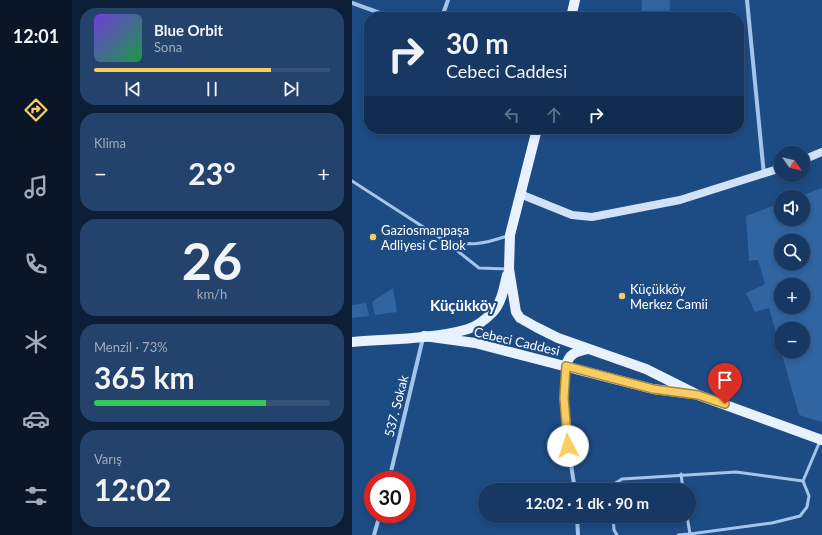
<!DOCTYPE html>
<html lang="tr">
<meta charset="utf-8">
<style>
:root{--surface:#163863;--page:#23436c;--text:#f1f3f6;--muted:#9eacbe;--line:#355278;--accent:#facd62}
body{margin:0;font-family:Lato,sans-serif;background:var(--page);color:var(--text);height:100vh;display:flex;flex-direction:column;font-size:15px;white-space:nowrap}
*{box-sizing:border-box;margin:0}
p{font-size:13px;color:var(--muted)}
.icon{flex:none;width:22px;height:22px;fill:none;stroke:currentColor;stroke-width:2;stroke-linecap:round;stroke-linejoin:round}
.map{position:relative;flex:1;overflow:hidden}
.panel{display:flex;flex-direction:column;gap:8px;padding:8px;background:#0c1f36;width:280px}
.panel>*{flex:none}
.hud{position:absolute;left:12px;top:12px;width:380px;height:122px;border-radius:16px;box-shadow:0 2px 6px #0003,0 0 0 1px var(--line);background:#163863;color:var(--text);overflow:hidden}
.needle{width:26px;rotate:124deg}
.tools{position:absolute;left:422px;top:146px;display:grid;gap:8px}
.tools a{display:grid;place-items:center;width:36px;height:36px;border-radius:50%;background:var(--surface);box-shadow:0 2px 6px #0003,0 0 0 1px var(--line);font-size:20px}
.speed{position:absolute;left:12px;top:471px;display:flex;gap:8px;font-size:20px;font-weight:700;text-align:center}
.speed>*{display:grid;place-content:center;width:52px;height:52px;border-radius:50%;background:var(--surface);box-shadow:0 2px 6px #0003,0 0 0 1px var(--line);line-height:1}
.speed .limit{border:6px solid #d22;background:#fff;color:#111}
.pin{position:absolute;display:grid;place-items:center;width:34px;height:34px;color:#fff;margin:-41px -17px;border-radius:50% 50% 50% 0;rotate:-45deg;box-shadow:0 0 4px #0007}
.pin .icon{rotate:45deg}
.me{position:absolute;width:44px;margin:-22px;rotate:355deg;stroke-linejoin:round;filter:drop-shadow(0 0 3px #0008)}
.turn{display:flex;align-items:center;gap:14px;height:84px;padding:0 16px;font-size:18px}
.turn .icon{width:52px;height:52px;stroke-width:2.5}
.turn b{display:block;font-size:28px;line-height:34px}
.lanes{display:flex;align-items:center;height:38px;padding:0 16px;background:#0003;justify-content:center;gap:20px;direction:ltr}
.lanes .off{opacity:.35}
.big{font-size:30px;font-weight:700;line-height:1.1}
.panel .tile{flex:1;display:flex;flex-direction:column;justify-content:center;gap:6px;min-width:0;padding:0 14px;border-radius:16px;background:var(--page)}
.panel .dial{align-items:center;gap:0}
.dial b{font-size:52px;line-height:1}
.song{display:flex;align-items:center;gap:12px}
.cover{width:48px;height:48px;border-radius:6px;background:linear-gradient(135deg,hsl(260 70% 55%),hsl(140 70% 35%))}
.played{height:4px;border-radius:2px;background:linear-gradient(90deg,var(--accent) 75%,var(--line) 75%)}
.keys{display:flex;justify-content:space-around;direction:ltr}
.heat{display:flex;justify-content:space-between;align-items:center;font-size:22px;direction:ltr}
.charge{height:6px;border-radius:3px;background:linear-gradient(90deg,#34c759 73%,var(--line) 0)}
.trip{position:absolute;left:126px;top:483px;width:218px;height:40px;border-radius:20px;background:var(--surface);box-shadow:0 2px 6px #0003,0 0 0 1px var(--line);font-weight:700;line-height:40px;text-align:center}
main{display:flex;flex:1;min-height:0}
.tab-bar{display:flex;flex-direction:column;width:72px;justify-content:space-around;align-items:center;background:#091628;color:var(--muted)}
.tab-bar .icon{width:28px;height:28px}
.tab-bar .active{color:var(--accent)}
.tab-bar b{font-size:18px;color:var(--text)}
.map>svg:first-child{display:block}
.green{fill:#3065a2;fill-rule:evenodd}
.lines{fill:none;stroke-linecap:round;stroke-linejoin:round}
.lane{stroke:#a4c5ea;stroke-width:3}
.street{stroke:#a4c5ea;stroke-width:4}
.secondary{stroke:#d0e1f8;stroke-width:8}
.primary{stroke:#e8f1fe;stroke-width:10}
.route-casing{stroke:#a28540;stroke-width:10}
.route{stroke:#facd62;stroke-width:7}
.poi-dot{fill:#facd62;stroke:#1d4b84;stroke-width:1.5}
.labels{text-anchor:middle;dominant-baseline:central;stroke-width:4;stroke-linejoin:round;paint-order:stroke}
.poi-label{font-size:13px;fill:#fff;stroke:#1d4b84;text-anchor:start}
.street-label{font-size:13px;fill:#fff;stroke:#1d4b84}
.quarter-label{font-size:15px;font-weight:bold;fill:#fff;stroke:#1d4b84}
</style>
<main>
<nav class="tab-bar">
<b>12:01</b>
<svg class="icon active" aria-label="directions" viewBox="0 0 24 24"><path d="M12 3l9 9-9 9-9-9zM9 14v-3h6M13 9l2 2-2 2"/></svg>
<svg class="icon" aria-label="music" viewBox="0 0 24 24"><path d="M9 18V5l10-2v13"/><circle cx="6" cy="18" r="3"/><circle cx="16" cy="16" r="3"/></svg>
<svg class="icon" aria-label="phone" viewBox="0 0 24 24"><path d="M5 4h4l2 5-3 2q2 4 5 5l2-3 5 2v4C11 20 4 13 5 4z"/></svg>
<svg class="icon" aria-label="climate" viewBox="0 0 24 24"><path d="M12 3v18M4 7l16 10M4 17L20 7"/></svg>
<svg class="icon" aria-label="car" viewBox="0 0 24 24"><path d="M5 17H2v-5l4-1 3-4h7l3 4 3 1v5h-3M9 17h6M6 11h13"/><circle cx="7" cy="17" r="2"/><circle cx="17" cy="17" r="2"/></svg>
<svg class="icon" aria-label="filters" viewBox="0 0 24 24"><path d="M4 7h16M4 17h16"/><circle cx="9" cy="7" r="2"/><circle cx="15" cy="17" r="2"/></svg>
</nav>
<section class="panel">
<div class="tile">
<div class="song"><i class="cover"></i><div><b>Blue Orbit</b><p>Sona</p></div></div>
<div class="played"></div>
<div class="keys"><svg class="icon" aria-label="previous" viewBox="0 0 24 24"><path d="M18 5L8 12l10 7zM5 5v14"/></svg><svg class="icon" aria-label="pause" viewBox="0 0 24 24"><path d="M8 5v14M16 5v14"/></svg><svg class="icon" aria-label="next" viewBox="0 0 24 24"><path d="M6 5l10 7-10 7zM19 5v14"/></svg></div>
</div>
<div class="tile"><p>Klima</p>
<div class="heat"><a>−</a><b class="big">23°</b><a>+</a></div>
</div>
<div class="tile dial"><b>26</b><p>km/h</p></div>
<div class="tile"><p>Menzil · 73%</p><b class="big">365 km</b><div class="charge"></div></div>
<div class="tile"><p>Varış</p><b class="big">12:02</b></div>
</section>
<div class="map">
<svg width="470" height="535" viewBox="0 0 470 535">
<rect width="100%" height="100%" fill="#1d4b84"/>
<!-- green -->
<g class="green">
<polygon points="290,0 318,0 317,17 289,17"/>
<path d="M470,188V422L447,415L429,351H451V329H429V350L417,308L403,312L394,293L413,284L406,260L397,261L394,216L429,203V219H451V197H446ZM429,241H451V263H429ZM429,285H451V307H429Z"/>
<polygon points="41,288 45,312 23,315 20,302"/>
<polygon points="14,303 17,316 0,318 0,305"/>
</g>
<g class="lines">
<!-- lane -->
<g class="lane">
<polyline points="0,181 93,241 127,268 155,269"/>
<path d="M94,242C121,245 129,245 155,236"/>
<polyline points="329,474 331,490"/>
<polyline points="260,490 262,484 270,479 384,472 451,481"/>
<polyline points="261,516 262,530 265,535"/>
<polyline points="335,516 338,534 420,523 448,516 455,507 457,496 451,481 468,441"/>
<polyline points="326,535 338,534"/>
</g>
<!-- street -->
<g class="street">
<polyline points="395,0 412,175"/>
<polyline points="0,3 39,17"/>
<polyline points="90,17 96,0"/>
<path d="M214,366C211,408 216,448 223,490"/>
<polyline points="37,480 71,338"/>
<polyline points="225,516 226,535"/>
<polyline points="22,535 28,514"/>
</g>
<!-- secondary -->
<g class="secondary">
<polyline points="451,160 470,152"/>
<polyline points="168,194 220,215 240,217 328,200 429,168"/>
</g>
<!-- primary -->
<g class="primary">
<polyline points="219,17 223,0"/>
<polyline points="185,129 158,235 157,269 164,312 168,318 184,327 206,338 294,369 346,395 470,440"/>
<polyline points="72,336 123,343 301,389 341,394"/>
<path d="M0,342C35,339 83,339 116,329C126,326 134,319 141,312C150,302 152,287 155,275"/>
<path d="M214,366C217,353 224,352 236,349"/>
</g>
</g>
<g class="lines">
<defs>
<polyline id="route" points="216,446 212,398 214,366 301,389 346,395 373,404"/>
</defs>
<!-- route casing -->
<use href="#route" class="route-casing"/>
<!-- route -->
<use href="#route" class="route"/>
</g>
<!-- markers -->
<g class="poi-dot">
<circle cx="21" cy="237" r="4"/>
<circle cx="270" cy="296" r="4"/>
</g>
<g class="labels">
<!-- poi labels -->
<g class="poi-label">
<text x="29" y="230">Gaziosmanpaşa<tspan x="29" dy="15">Adliyesi C Blok</tspan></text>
<text x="278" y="289">Küçükköy<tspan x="278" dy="15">Merkez Camii</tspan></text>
</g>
<!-- street labels -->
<g class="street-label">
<text transform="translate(165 341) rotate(13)">Cebeci Caddesi</text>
<text transform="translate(44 406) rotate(-76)">537. Sokak</text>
</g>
<!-- quarter labels -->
<g class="quarter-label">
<text x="111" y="305">Küçükköy</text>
</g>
</g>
</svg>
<div class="tools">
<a><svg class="needle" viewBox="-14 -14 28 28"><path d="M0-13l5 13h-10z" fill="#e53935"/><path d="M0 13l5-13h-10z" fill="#9eacbe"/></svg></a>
<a><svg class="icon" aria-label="sound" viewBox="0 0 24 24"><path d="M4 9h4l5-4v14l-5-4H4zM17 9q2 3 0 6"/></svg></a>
<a><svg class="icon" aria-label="search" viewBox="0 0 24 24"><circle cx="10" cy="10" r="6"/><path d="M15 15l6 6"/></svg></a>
<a>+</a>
<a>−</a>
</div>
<div class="speed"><div class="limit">30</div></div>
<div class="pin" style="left:373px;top:404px;background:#d93025"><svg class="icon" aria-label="arrive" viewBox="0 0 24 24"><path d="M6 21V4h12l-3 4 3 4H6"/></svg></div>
<svg class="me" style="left:216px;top:446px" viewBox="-20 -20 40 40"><circle r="19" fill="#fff"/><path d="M0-13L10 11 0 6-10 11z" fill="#facd62"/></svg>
<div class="trip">12:02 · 1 dk · 90 m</div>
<div class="hud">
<div class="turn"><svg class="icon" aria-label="right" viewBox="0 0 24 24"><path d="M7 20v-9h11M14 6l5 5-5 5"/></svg><div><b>30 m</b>Cebeci Caddesi</div></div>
<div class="lanes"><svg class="icon off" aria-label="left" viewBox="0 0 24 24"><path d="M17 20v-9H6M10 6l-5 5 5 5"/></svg><svg class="icon off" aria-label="ahead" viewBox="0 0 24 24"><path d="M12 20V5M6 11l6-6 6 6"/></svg><svg class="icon" aria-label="right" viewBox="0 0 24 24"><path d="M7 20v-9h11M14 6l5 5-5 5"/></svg></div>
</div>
</div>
</main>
